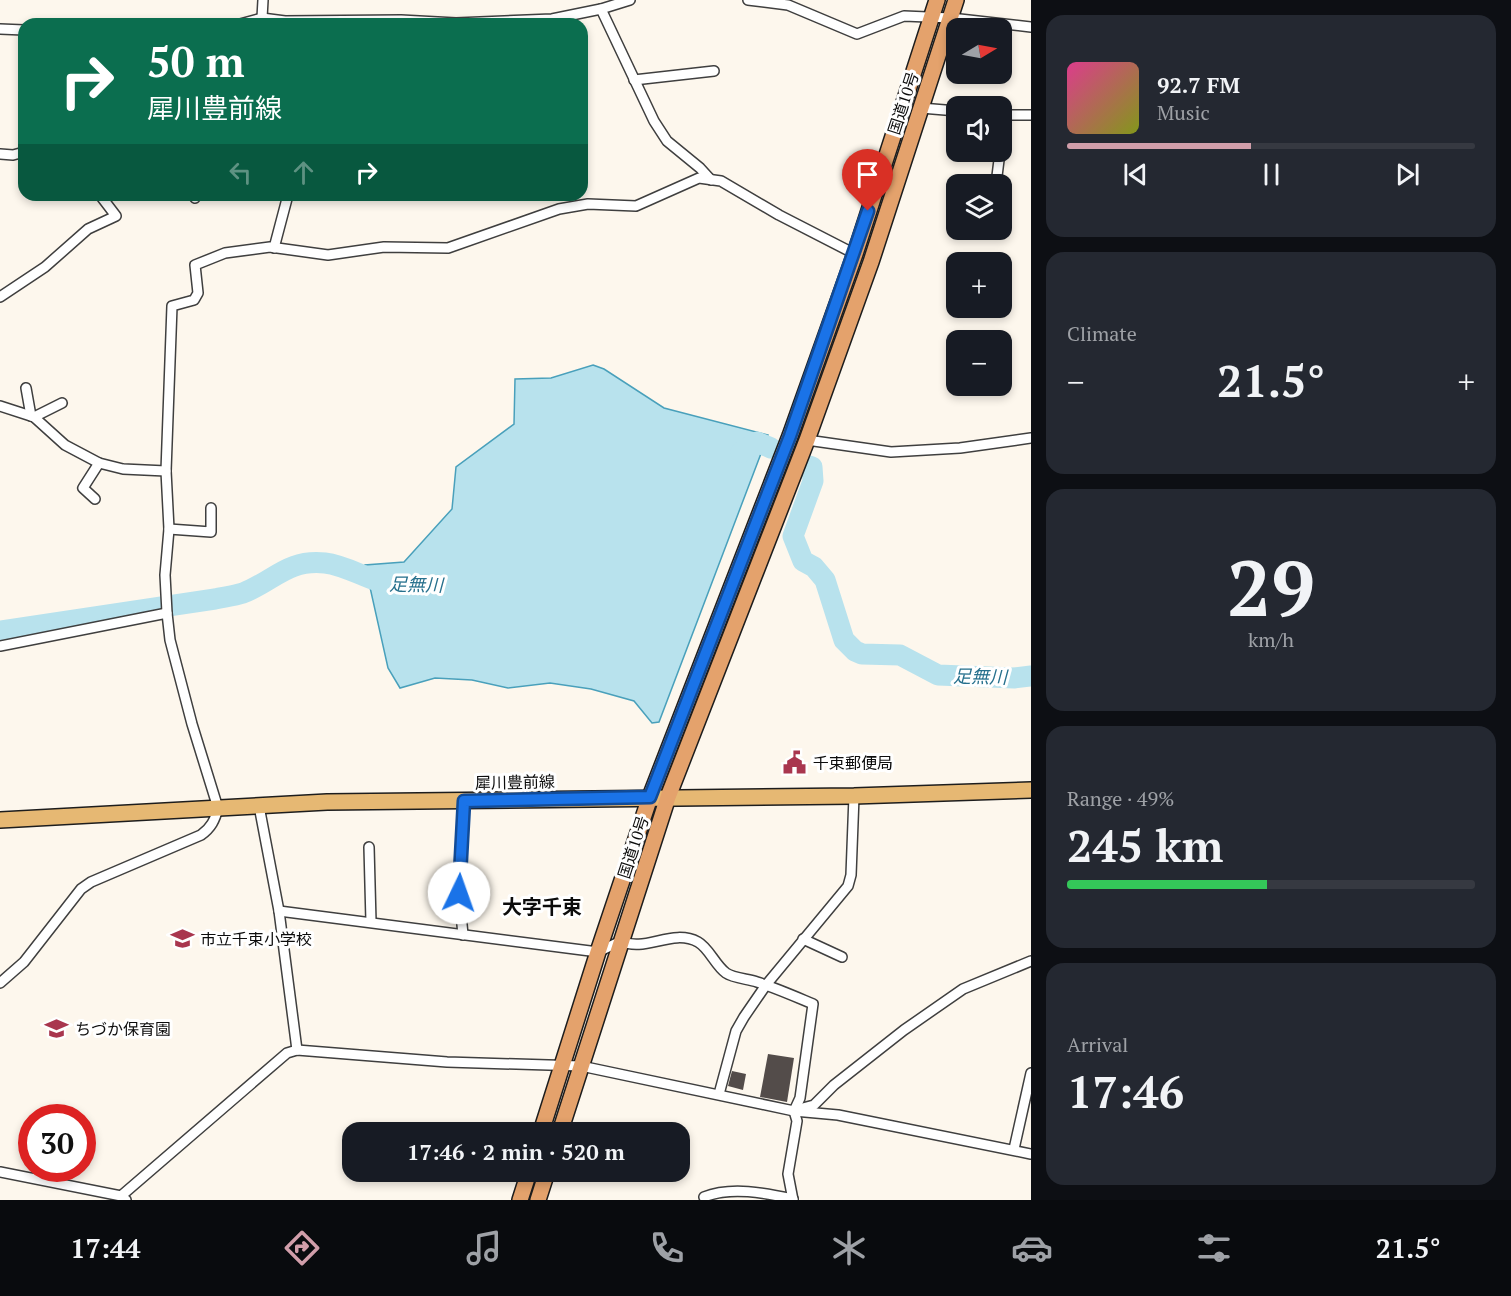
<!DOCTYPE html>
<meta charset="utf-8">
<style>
:root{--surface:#171b24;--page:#242831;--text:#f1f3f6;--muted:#9ea1a6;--line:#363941;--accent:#d19eaa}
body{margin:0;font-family:"PT Serif","Noto Sans JP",serif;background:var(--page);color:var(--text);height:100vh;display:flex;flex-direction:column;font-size:22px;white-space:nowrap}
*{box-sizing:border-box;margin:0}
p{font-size:20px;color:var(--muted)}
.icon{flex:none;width:33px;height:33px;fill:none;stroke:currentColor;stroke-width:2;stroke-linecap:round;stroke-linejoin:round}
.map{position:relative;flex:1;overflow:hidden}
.details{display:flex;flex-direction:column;gap:15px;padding:15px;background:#0d0f14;width:480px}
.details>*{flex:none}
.guide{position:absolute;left:18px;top:18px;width:570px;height:183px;border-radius:18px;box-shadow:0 3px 9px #0003;background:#0b6e4f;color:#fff;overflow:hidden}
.needle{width:39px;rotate:80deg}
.controls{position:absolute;left:946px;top:18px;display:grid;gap:12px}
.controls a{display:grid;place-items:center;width:66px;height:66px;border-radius:12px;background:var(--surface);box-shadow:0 3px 9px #0003;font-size:30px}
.speed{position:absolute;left:18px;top:1104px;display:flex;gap:12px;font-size:30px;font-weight:700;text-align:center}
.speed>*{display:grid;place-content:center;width:78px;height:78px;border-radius:50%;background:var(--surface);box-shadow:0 3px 9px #0003;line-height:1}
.speed .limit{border:9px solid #d22;background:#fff;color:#111}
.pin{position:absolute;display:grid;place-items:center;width:51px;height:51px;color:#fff;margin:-62px -26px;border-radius:50% 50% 50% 0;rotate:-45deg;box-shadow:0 0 6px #0007}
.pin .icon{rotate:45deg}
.me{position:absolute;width:66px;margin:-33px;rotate:3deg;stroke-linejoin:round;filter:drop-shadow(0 0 4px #0008)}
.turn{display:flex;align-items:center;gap:21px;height:126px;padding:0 30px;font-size:27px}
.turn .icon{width:78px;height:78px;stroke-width:2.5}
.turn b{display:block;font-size:42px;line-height:51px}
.lanes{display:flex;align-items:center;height:57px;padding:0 30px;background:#0003;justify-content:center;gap:30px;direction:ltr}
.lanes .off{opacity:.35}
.big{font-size:45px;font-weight:800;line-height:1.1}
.details .widget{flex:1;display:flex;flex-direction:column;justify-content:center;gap:9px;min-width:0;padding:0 21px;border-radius:18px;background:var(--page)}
.details .dial{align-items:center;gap:0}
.dial b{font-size:78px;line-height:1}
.song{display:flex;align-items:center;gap:18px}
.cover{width:72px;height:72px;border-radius:9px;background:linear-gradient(135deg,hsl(330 70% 55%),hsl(70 70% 35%))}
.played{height:6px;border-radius:3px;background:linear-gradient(90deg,var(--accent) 45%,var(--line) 45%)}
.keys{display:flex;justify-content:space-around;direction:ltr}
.heat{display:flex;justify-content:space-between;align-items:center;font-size:33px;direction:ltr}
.charge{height:9px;border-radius:4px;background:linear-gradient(90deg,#34c759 49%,var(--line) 0)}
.trip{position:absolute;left:342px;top:1122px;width:348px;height:60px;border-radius:18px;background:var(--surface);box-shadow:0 3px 9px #0003;font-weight:800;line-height:60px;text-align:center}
.tab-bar{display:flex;height:96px;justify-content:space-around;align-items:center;background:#090b0e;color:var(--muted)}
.tab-bar .icon{width:42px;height:42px}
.tab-bar .current{color:var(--accent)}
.tab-bar b{font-size:27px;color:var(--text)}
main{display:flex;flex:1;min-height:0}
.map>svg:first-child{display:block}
.water{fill:#b8e2ed;stroke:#49a0bb;stroke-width:1.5}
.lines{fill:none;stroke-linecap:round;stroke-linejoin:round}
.river{stroke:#b8e2ed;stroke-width:21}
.building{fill:#534c4a}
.minor-casing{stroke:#3f3f3f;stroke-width:12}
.primary-casing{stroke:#1d1d1d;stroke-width:18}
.trunk-casing{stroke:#1d1d1d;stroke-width:18}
.minor{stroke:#fff;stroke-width:9}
.primary{stroke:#e6b873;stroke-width:15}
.trunk{stroke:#e4a26c;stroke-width:15}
.route-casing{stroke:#114b97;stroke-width:15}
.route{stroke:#1a73e8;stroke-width:10}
.labels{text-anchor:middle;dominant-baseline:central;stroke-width:6;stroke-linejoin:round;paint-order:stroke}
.street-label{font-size:16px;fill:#0c0c0c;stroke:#fff}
.poi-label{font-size:16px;fill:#0c0c0c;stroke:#fff;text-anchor:start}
.water-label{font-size:18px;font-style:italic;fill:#26708d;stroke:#fff}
.quarter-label{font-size:20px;font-weight:bold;fill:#0c0c0c;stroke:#fff}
</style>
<main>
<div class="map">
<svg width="1031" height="1200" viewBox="0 0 1031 1200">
<rect width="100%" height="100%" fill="#fdf7ed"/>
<!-- water -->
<polygon class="water" points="593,365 604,369 664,408 768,435 659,722 652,723 634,701 591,689 550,683 508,688 472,680 435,678 400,688 388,668 365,565 404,562 452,509 456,467 514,424 515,379 551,378"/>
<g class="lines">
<!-- river -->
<g class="river">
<polyline points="741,452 757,442 771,448"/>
<polyline points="809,466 812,467 813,481 793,536 803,561 814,567 825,580 844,640 855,651 862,654 900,655 938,675 1014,678 1031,676"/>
<path d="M0,631L215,599C224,597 234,596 243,593C274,581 287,559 325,563C350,566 371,583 396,585"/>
</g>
</g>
<!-- building -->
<g class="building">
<polygon points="768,1054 794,1058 787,1102 760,1097"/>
<polygon points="732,1071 746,1074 743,1090 728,1086"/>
</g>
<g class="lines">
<defs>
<g id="minor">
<polyline points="748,0 788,5 857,34 904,16 951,18 1031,27"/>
<polyline points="601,9 654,121 667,141 700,168 711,180"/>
<polyline points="262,18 263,0"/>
<polyline points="240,24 262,18 285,21 401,20 456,23 552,19 601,9 630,0"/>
<polyline points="0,29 24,30"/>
<polyline points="634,80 714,71"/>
<polyline points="921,108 957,111"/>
<polyline points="1002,115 1031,115"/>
<polyline points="1002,138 1005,115"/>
<polyline points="0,154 13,155 24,152"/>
<polyline points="996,184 1000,152"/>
<polyline points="193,195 195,198"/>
<polyline points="274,248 288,195"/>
<polyline points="0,297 45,267 88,229 116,216 100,195"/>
<polyline points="26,388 31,416"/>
<polyline points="0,406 34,417 65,445 99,463 123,469 166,471"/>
<polyline points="34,417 62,403"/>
<polyline points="807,440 891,452 960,448 1031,438"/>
<polyline points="95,499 83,488 99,463"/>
<polyline points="169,529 211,532 211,508"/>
<polyline points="0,646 167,613"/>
<polyline points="259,806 279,911 297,1050"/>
<polyline points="369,847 371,922"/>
<path d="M279,911L598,952L621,941C645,953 672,928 698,942C709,948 715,965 726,973C733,978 748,979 757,982C776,988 794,996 813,1004L800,1098L794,1111L797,1121L788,1174L793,1200"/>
<polyline points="463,935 459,893 464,801"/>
<polyline points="803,939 842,957"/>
<path d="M0,983L24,962L81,889L91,882L201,835C211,828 215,820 218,808L192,724L170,640L167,613L165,575L169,529L166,471L172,306L194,300L198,293L195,265L225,253L270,247L328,255L384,247L448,248L559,209L588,204L636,206L699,178L721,181L779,215L855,254"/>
<polyline points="719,1094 736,1031 744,1017 766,985 848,886 851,875 854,796"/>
<polyline points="799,1109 814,1105 834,1085 904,1030 963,989 1031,961"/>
<polyline points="1014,1149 1031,1073"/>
<polyline points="0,1172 121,1196 126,1200"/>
<polyline points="121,1196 287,1053 297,1050 447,1062 581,1066 794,1111 838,1115 1031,1154"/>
<path d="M704,1197C731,1186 765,1193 793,1199"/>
</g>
<polyline id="primary" points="0,820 327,802 854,796 1031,790"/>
<g id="trunk">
<polyline points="541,1132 598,952 650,797 790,436 855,254 937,0"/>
<polyline points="560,1132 668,797 807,440 871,262 956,0"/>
<polyline points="520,1200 529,1172"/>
<polyline points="538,1200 547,1172"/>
</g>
</defs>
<!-- minor casing -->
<use href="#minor" class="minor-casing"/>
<!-- primary casing -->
<use href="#primary" class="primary-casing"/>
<!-- trunk casing -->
<use href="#trunk" class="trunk-casing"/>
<!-- minor -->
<use href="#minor" class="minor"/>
<!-- primary -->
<use href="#primary" class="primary"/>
<!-- trunk -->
<use href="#trunk" class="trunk"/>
</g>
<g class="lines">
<defs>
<polyline id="route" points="459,893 464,801 650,797 790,436 868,211"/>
</defs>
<!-- route casing -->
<use href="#route" class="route-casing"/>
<!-- route -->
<use href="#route" class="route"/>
</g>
<!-- icons -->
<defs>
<symbol id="civic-bare" viewBox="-9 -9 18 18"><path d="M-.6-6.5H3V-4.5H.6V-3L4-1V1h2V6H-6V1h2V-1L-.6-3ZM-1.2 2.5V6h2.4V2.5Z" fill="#a9364e" stroke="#fff" stroke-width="2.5" paint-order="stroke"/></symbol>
<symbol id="school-bare" viewBox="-9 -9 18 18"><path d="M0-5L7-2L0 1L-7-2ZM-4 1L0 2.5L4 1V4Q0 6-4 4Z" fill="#a9364e" stroke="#fff" stroke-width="2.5" paint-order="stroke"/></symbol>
</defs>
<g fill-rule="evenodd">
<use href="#civic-bare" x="778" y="746" width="33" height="33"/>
<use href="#school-bare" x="166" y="922" width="33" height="33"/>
<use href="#school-bare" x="40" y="1012" width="33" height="33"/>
</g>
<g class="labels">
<!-- street labels -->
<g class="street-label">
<text transform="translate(903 103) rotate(-72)">国道10号</text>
<text transform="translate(515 782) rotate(-1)">犀川豊前線</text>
<text transform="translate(633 847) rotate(-72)">国道10号</text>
</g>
<!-- poi labels -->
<g class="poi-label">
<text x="813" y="763">千束郵便局</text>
<text x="200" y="939">市立千束小学校</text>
<text x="75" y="1029">ちづか保育園</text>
</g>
<!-- water labels -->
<g class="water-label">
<text transform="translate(416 584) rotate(1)">足無川</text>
<text transform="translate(980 676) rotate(1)">足無川</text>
</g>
<!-- quarter labels -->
<g class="quarter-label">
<text x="542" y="906">大字千束</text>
</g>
</g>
</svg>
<div class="controls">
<a><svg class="needle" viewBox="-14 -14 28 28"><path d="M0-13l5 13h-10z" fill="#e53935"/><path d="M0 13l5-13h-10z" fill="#9ea1a6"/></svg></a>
<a><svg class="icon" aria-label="sound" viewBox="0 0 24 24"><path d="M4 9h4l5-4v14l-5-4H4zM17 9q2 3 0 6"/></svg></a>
<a><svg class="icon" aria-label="layers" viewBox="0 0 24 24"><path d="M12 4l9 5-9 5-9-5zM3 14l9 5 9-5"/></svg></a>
<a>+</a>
<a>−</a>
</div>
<div class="speed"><div class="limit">30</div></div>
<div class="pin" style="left:868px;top:211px;background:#d93025"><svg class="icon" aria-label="arrive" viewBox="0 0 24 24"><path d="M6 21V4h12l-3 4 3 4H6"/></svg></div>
<svg class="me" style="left:459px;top:893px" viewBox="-20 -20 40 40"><circle r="19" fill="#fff"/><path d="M0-13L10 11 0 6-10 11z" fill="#1a73e8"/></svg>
<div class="trip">17:46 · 2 min · 520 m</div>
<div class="guide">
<div class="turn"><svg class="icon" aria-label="right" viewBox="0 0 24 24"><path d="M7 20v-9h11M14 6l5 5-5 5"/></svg><div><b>50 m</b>犀川豊前線</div></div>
<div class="lanes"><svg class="icon off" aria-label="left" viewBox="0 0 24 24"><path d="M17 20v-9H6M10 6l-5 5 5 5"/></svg><svg class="icon off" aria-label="ahead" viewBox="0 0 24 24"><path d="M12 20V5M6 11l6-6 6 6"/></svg><svg class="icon" aria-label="right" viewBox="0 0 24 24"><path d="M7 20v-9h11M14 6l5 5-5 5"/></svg></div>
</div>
</div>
<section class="details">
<div class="widget">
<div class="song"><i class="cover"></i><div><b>92.7 FM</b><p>Music</p></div></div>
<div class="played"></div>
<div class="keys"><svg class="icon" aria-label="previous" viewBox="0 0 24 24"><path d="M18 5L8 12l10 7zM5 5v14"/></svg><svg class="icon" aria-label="pause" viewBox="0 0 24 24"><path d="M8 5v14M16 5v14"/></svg><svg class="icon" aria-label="next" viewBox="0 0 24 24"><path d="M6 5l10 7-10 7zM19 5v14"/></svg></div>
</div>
<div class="widget"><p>Climate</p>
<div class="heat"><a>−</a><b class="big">21.5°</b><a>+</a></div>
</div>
<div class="widget dial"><b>29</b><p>km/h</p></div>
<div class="widget"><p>Range · 49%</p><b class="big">245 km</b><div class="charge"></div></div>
<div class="widget"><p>Arrival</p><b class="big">17:46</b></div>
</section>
</main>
<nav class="tab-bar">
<b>17:44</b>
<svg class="icon current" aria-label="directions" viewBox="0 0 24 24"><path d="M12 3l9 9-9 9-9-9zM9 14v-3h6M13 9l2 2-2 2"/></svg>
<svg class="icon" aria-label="music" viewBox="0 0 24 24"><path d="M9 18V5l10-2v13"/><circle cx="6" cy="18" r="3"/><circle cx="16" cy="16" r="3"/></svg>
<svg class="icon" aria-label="phone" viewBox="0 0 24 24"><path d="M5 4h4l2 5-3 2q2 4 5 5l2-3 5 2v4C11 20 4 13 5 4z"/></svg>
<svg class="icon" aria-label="climate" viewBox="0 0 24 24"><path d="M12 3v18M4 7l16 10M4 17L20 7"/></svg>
<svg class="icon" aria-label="car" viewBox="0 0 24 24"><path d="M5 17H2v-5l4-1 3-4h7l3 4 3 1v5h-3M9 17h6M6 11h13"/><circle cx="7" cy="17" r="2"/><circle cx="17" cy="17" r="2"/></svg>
<svg class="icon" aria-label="filters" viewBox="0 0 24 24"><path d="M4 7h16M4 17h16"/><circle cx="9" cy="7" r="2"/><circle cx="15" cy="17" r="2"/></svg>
<b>21.5°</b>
</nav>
